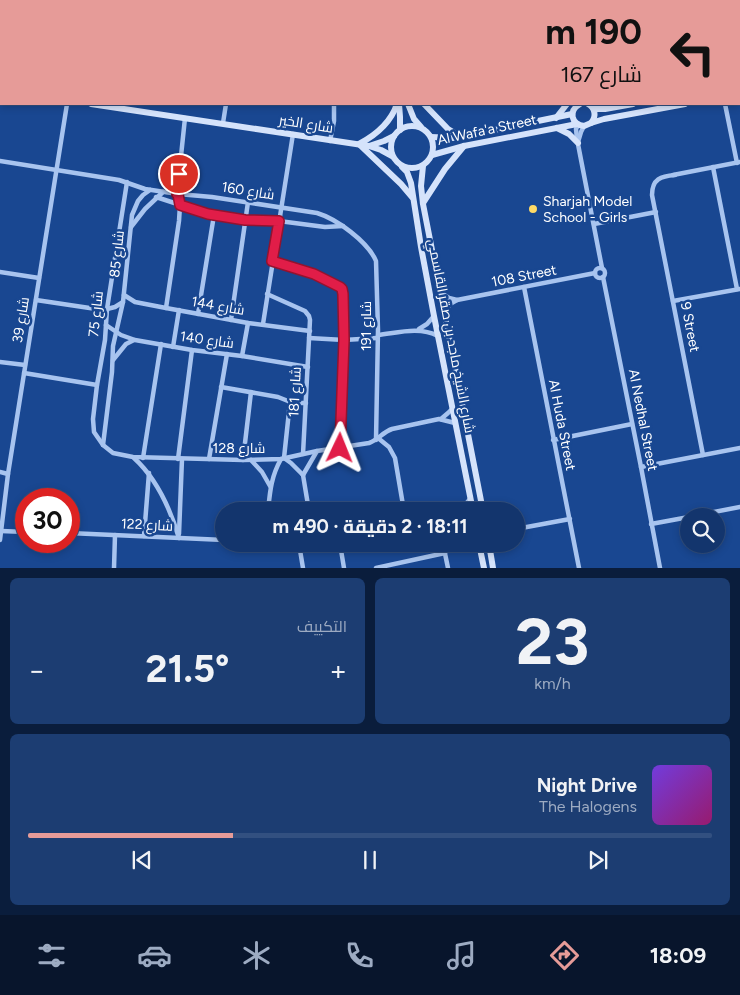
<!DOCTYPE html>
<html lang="ar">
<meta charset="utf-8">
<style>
:root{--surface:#13356d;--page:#1c3d72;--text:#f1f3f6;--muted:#9dabc2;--line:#325080;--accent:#e69b98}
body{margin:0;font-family:Figtree,Cairo,sans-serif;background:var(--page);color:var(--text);direction:rtl;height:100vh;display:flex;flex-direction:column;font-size:19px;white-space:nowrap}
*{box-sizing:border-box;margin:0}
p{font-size:16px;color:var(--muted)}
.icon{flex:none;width:28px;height:28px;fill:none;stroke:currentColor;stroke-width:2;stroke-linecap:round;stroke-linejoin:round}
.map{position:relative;height:568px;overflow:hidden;direction:ltr}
.drawer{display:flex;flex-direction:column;gap:10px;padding:10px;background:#0a1d3c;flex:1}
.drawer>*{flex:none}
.hud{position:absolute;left:0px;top:0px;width:740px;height:105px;box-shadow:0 2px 8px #0003,0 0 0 1px var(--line);direction:rtl;background:#e69b98;color:#111;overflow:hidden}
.buttons{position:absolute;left:680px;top:508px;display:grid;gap:10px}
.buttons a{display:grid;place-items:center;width:45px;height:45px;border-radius:50%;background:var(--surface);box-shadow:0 2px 8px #0003,0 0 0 1px var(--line);font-size:25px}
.speed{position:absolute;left:15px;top:488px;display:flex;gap:10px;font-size:25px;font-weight:700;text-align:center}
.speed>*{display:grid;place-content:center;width:65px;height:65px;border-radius:50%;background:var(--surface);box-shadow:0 2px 8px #0003,0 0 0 1px var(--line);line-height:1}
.speed .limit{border:8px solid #d22;background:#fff;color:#111}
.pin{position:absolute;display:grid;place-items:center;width:42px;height:42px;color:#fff;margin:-21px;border:2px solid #fff;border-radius:50%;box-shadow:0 1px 5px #0007}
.me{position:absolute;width:55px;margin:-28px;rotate:2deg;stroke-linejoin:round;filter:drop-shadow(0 0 4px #0008)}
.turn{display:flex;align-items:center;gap:18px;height:105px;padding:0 15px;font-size:22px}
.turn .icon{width:65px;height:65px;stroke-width:2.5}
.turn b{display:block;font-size:35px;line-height:42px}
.big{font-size:38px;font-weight:700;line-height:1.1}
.drawer .card{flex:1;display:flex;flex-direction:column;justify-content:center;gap:8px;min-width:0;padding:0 18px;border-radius:8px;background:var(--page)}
.drawer .dial{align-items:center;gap:0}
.dial b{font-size:65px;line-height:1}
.song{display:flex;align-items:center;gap:15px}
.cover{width:60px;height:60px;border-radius:8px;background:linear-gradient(135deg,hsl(260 70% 55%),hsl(320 70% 35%))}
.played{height:5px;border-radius:2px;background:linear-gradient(90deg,var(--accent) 30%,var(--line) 30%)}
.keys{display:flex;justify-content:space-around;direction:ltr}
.heat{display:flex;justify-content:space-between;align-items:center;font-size:28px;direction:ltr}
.drawer .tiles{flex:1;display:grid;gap:10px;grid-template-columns:1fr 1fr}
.card:last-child{grid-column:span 2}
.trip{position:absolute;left:215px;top:502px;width:310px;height:50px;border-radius:25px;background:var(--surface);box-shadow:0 2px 8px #0003,0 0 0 1px var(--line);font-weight:700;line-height:50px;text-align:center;direction:rtl}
.tab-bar{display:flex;height:80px;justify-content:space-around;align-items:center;background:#08152c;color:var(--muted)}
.tab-bar .icon{width:35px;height:35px}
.tab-bar .active{color:var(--accent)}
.tab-bar b{font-size:22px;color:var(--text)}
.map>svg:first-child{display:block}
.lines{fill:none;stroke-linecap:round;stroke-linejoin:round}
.street{stroke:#a8c4ef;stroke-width:4.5}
.secondary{stroke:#d5e3fb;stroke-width:6}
.route-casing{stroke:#92132f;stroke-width:12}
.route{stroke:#e11d48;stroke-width:9}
.poi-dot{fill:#ffda66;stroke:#194791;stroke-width:2}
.labels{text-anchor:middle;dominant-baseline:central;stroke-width:5;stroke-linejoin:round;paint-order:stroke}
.street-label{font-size:14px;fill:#fff;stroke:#194791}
.poi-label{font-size:14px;fill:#fff;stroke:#194791;text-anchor:start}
</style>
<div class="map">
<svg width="740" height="568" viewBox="0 0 740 568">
<rect width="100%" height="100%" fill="#194791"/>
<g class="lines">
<!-- street -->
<g class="street">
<polyline points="323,0 324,1"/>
<polyline points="644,0 645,1"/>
<polyline points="36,1 36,0"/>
<polyline points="112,1 112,0"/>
<polyline points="217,1 217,0"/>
<polyline points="579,1 579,0"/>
<polyline points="739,11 740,11"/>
<polyline points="0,15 1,15"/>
<polyline points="725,104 737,163"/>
<polyline points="223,123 226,104"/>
<polyline points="578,125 576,129 577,139 602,268"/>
<polyline points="330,141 334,121 334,104"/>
<polyline points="578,142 581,132 584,126"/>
<path d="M0,161L119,180L145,189L178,194L212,197L317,213C337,219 368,242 376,261L378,330L376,440"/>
<polyline points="713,167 737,289"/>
<polyline points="673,175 740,162"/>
<path d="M675,175C661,176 652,179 652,195L703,455"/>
<path d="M127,182L107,309L105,340L97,385L93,419L94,432L103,445L113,453L133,457L243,460L281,459L317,451L369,443C378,440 383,432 392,429L439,419L455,423"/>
<polyline points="177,194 185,118"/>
<polyline points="156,197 202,212 245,220 279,221 325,227 343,226"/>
<polyline points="594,224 656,212"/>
<polyline points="131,227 145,209 163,192"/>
<path d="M272,261C288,266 335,278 343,291L344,340L340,447"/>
<circle cx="600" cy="273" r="5"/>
<polyline points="0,272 39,278"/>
<polyline points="603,277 641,467 660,568"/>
<polyline points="524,287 579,568"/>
<polyline points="441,293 449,298 457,300 595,273"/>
<polyline points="267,294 305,311 309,316 310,320 303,454"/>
<polyline points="124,295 135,302 166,308 248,323 310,331"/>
<polyline points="36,300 103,310 115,307 123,302"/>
<polyline points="673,301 740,289"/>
<polyline points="166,308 179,221 180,205 178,194"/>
<polyline points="444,313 450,304 457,300"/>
<polyline points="198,314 214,215"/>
<polyline points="231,320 248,202"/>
<polyline points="263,324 293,134"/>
<polyline points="106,325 121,335 135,340 192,350 242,356 308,367"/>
<polyline points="419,329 427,324 434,316"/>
<path d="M378,335C397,333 419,326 438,336"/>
<polyline points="309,338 344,340 377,338"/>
<polyline points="173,347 179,310"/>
<polyline points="242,356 248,323"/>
<polyline points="113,360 126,344 134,340"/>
<polyline points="0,362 25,365"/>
<polyline points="24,373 97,385"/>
<polyline points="221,387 278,397 293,403 306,403"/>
<polyline points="290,402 284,458 291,463 303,475"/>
<polyline points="441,419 448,413 453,408"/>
<polyline points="378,438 389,447 395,458 404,511"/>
<polyline points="553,440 632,424"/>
<polyline points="103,445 112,372 113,346 123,302 132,215 138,201 143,195 150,190"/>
<path d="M134,458C157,479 170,508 179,538"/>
<polyline points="143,458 161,344"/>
<polyline points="178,459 192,350"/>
<polyline points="209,459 227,354"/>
<polyline points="243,460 251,392"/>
<polyline points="251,460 262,472 270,486"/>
<polyline points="641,467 740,448"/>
<polyline points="0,472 8,474"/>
<polyline points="303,475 309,511"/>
<polyline points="303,475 317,451"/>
<path d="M268,511C270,491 271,477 281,459"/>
<polyline points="456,511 465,505 470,499"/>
<polyline points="693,516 740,507"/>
<polyline points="651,524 689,517"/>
<polyline points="516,529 570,519"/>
<polyline points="1,531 26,532"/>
<polyline points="69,533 224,540"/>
<polyline points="179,534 182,459"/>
<polyline points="144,536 149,473"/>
<polyline points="0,540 8,474 67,104"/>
<polyline points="299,544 303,568"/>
<polyline points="340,544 344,568"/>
<polyline points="443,544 448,568"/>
<polyline points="114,568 115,535"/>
<polyline points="376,568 445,553"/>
</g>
<!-- secondary -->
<g class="secondary">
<polyline points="392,0 392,1"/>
<polyline points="401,0 401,1"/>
<polyline points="739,84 740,83"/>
<polyline points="0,90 1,90"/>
<polyline points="739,93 740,93"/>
<polyline points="91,104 369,146 381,150 392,156"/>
<path d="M397,104C391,122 376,135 359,144L401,184L412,197"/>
<polyline points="399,104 400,117 400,130"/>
<polyline points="408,104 414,119 421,127"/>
<polyline points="424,104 448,129 461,137"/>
<path d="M580,104C568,111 571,124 584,126L591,123C597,116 595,108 588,104"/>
<polyline points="594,109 605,109 633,104"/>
<polyline points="556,118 567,104"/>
<polyline points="591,123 604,119 685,104"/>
<circle cx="412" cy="147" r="21"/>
<polyline points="557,128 569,134 578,143"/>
<polyline points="431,137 455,138 572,114"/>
<polyline points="369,146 384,141 394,136"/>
<polyline points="432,155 464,146 577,124"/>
<polyline points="423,166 421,186 423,204 483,511"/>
<polyline points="402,167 407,172 411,183 421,247 434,316 473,511"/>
<polyline points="423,203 445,169 464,146"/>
<polyline points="479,544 484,568"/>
<polyline points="489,544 493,568"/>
</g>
</g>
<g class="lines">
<defs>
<polyline id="route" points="179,174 177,194 178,194 180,205 208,214 245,220 279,221 272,261 314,274 340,287 342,289 343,294 344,340 340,448"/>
</defs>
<!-- route casing -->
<use href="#route" class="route-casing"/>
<!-- route -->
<use href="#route" class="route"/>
</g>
<!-- markers -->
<circle class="poi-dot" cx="533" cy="209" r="5"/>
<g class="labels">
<!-- street labels -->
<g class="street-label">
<text transform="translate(306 124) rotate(9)">شارع الخير</text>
<text transform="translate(487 130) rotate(-12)">Al Wafa'a Street</text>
<text transform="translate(248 191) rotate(9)">شارع 160</text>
<text transform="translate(117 254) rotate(-84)">شارع 85</text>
<text transform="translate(524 276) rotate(-11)">108 Street</text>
<text transform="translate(218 306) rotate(10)">شارع 144</text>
<text transform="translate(96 314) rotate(-84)">شارع 75</text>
<text transform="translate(21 320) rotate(-81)">شارع 39</text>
<text transform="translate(366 326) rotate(-90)">شارع 191</text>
<text transform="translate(690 327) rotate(79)">9 Street</text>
<text transform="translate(451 336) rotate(79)">شارع الشيخ ماجد بن صقر القاسمي</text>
<text transform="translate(207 340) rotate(8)">شارع 140</text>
<text transform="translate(295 392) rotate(-87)">شارع 181</text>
<text transform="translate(643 420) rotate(79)">Al Nedhal Street</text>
<text transform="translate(562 425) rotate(79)">Al Huda Street</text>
<text x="239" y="448">شارع 128</text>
<text transform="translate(147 525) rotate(3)">شارع 122</text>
</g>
<!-- poi labels -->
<g class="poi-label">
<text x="543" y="201">Sharjah Model<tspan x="543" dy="16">School - Girls</tspan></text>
</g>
</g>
</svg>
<div class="buttons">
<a><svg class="icon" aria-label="search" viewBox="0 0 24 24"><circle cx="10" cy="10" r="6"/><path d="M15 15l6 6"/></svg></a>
</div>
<div class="speed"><div class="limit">30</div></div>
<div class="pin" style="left:179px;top:174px;background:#d93025"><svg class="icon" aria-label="arrive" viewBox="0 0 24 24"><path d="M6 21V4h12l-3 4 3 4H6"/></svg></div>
<svg class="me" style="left:340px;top:448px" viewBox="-20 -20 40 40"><path d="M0-17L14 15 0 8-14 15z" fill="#e11d48" stroke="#fff" stroke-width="4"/></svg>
<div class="trip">18:11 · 2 دقيقة · 490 m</div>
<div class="hud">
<div class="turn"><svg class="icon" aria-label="left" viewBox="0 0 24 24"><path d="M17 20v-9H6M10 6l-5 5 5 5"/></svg><div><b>190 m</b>شارع 167</div></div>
</div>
</div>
<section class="drawer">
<div class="tiles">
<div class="card dial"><b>23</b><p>km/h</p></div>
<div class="card"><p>التكييف</p>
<div class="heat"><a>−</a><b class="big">21.5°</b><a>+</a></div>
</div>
<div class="card">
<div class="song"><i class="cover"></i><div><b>Night Drive</b><p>The Halogens</p></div></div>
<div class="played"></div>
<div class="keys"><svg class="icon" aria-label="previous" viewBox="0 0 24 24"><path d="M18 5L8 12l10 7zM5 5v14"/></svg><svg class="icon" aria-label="pause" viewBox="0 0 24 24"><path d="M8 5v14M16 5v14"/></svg><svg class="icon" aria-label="next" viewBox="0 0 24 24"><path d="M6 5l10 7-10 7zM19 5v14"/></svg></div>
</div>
</div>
</section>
<nav class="tab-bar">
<b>18:09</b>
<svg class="icon active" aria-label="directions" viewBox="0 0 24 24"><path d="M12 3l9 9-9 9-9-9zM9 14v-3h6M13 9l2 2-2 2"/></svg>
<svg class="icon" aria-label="music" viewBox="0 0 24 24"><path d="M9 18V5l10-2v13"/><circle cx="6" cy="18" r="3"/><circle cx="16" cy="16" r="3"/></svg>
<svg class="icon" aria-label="phone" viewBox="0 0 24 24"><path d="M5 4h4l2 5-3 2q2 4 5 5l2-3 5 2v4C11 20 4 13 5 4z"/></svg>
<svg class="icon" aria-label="climate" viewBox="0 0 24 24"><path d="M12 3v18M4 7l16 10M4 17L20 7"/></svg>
<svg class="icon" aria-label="car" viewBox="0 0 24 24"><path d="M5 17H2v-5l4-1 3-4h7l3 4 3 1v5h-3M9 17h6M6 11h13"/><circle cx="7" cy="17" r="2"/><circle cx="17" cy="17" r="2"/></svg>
<svg class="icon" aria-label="filters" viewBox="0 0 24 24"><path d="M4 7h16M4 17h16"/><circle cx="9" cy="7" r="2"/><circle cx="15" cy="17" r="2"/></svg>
</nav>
